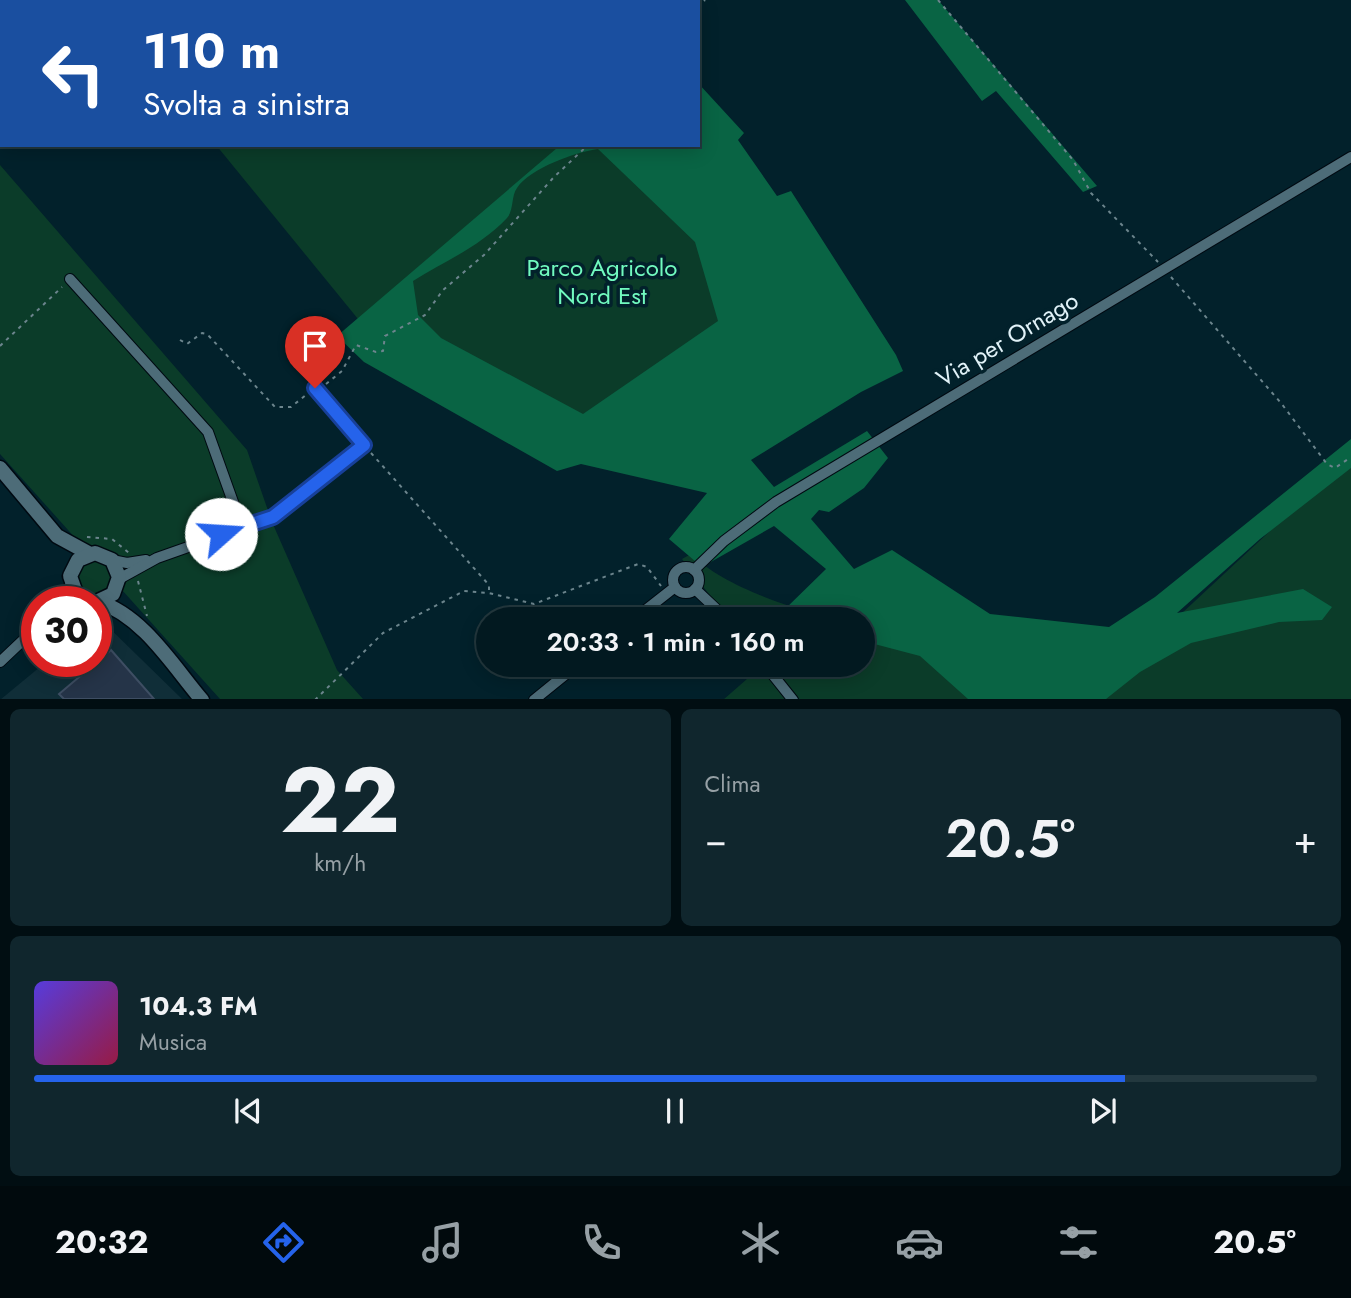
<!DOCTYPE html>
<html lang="it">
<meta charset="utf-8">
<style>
:root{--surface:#021920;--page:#10262d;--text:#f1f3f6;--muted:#96a0a5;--line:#23383e;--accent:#2563eb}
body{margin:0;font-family:Jost,sans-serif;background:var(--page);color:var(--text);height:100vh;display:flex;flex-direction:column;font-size:26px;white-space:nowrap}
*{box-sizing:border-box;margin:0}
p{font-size:23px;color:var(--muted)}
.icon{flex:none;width:38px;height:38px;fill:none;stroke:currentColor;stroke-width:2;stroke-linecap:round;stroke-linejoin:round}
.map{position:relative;height:699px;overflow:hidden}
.sheet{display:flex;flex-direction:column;gap:10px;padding:10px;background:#010e12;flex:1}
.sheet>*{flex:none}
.guide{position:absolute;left:0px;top:0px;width:700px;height:147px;box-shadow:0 4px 18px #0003,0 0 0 2px var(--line);background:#1a4fa0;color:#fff;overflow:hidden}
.speed{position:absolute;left:21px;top:586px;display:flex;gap:14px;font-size:35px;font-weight:700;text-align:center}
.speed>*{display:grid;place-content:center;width:91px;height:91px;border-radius:50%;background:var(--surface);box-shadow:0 4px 18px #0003,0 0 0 2px var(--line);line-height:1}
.speed .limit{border:10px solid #d22;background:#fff;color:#111}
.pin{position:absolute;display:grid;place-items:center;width:60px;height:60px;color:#fff;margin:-72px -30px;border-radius:50% 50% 50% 0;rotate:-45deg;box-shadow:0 0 7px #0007}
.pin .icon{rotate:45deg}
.me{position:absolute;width:77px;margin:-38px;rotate:71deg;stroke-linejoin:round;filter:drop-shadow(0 0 5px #0008)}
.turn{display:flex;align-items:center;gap:24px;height:147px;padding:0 28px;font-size:32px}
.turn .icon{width:91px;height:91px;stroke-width:2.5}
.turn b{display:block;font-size:49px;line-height:60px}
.big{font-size:52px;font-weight:600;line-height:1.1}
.sheet .tile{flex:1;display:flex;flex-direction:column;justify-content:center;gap:10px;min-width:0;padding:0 24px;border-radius:10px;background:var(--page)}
.sheet .dial{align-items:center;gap:0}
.dial b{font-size:91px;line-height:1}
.song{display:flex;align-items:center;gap:21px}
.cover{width:84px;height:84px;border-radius:10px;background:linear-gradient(135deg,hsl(250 70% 55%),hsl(340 70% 35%))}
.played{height:7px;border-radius:4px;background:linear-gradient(90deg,var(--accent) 85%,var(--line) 85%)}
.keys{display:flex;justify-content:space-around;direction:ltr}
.heat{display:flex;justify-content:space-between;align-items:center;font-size:38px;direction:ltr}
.sheet .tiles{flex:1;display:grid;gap:10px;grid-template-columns:1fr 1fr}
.tile:last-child{grid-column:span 2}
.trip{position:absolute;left:476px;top:607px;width:399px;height:70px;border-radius:35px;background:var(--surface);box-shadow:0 4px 18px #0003,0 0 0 2px var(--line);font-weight:600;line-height:70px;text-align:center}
.tab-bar{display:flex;height:112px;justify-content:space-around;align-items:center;background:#010a0d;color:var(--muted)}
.tab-bar .icon{width:49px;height:49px}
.tab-bar .on{color:var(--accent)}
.tab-bar b{font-size:32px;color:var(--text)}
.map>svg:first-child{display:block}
.built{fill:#102e38}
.green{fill:#0b3c29}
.forest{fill:#096444;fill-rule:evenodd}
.building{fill:#253448;stroke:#3e4e63;stroke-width:2}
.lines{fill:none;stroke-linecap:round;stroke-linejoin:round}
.street-casing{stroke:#000911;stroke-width:12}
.secondary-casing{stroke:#000911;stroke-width:17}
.path{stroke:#6c858d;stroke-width:2;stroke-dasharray:3.5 5;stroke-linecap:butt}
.street{stroke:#4d6c78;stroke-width:10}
.secondary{stroke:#4d6c78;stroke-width:14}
.route-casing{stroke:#184099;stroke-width:18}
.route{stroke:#2563eb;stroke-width:12}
.labels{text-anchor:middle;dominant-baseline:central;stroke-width:7;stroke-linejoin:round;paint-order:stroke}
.park-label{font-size:24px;fill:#71fabf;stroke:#02212b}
.street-label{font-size:24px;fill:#e1f2f8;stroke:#02212b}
</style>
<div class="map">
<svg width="1351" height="700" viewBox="0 0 1351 700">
<rect width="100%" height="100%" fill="#02212b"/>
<!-- built -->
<polygon class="built" points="99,618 182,699 0,700 46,662 96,662 96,621"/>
<!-- green -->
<g class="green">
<polygon points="0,0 687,0 2,2 0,146"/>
<polygon points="216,145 698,145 734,327 580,424 367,330"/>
<polygon points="0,165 247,450 272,522 337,670 363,699 220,699 113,580 104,593 93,596 83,592 76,578 80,566 94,559 0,454"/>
<polygon points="1351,461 1351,699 723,700 763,665 863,665 863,626 1151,642 1328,477"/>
<path d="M691,554C721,585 799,613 842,619H728L682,559Z"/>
</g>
<!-- forest -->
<g class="forest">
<polygon points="905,0 938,0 1097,186 1083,192 996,91 982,101"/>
<path d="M698,83L744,133L738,140L777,196L791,191L896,355L903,371L861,392L751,460L774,487L867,431L888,458L864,488L829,512L819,510L811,519L854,569L892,550L990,614L1109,627L1155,597L1351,439V468L1260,539L1177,613L1303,589L1332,607L1322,620L1279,622L1191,643L1140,672L1106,699H968L920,656L863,641V620L796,619L782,612L826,569L774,526L702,567L669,539L707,493L581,464L557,471L364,362L337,336L557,148L555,145H698ZM598,149L695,242L718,321L583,414L441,338L418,315L413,281C445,261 481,246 507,218C514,210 511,196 517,188C530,168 576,152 598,149Z"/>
</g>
<!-- building -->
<polygon class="building" points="111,650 154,699 64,699 59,694"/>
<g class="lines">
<defs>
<g id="street">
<polyline points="70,279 208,432 242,527"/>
<polyline points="112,560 127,563 146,560"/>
<circle cx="686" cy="580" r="13"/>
<polyline points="694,570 724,541 776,502 1351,157"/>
<polyline points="119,579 157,558 273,517 364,445 315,388"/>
<polyline points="695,589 728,620"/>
<polyline points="61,602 71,584"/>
<polyline points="633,620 675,587"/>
<polyline points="0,662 37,627"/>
<polyline points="765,665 793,700"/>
<polyline points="534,700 577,665"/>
</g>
<g id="secondary">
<polyline points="0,468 57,536 90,554"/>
<polyline points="91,602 76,593 70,576 78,560 95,553 112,560 119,577 113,594 96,602"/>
<path d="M99,602C143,616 173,666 202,700"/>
</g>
</defs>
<!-- street casing -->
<use href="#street" class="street-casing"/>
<!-- secondary casing -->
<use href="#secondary" class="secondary-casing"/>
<!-- path -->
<g class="path">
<polyline points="489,0 491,2"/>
<polyline points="938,0 1073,160 1091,193 1158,262"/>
<polyline points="49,2 50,0"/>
<polyline points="636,2 637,0"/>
<polyline points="698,7 705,0"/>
<polyline points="0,56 2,55"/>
<polyline points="1171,277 1281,403 1327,464 1335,468 1351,457"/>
<polyline points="180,340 187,344 202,333 207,334 275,407 291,407 306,395"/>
<polyline points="0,346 62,287"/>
<polyline points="326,384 342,371 356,345 376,352 383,351 385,336 425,315 443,290 484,255 554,177 588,145"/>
<polyline points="371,453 489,585 489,592"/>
<polyline points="87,537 112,539 129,553"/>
<polyline points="138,581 147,616"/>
<polyline points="315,700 383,633 464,591 489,593 534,604 638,564 647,567 661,586"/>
</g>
<!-- street -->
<use href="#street" class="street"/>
<!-- secondary -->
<use href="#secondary" class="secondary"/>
</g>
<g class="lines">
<defs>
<polyline id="route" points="221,534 273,517 364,445 315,388"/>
</defs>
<!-- route casing -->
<use href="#route" class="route-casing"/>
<!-- route -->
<use href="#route" class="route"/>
</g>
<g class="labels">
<!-- park labels -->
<g class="park-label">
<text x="602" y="267">Parco Agricolo<tspan x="602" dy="28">Nord Est</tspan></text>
</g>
<!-- street labels -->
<g class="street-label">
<text transform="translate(1007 339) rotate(-31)">Via per Ornago</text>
</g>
</g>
</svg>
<div class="speed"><div class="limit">30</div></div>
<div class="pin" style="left:315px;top:388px;background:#d93025"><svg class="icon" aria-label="arrive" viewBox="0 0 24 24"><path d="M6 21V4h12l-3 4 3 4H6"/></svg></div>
<svg class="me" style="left:221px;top:534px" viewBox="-20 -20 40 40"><circle r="19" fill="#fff"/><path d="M0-13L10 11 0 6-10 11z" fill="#2563eb"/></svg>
<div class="trip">20:33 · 1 min · 160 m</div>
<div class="guide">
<div class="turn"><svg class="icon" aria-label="left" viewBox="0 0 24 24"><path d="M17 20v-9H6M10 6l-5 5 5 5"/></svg><div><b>110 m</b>Svolta a sinistra</div></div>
</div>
</div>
<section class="sheet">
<div class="tiles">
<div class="tile dial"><b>22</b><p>km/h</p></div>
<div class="tile"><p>Clima</p>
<div class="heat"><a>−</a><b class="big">20.5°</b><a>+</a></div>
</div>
<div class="tile">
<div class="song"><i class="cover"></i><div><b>104.3 FM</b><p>Musica</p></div></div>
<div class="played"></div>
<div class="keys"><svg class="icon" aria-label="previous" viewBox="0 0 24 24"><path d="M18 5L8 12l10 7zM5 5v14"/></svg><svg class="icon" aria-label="pause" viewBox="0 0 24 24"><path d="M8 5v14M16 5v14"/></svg><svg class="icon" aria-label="next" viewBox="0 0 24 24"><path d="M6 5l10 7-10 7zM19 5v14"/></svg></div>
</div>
</div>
</section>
<nav class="tab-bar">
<b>20:32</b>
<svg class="icon on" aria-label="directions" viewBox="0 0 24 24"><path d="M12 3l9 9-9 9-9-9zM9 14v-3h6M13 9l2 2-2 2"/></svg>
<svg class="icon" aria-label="music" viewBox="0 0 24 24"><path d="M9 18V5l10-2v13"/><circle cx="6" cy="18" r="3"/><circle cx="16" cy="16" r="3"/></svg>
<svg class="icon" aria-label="phone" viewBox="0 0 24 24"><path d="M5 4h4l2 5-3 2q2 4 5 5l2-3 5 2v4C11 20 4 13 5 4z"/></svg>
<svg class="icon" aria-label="climate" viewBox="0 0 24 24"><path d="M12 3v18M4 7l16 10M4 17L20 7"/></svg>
<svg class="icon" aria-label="car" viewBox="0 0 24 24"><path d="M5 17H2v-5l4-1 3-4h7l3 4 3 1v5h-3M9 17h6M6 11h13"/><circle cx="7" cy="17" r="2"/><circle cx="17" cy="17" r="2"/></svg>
<svg class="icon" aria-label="filters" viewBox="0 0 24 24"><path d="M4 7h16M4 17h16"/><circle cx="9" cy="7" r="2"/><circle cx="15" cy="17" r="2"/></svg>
<b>20.5°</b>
</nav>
